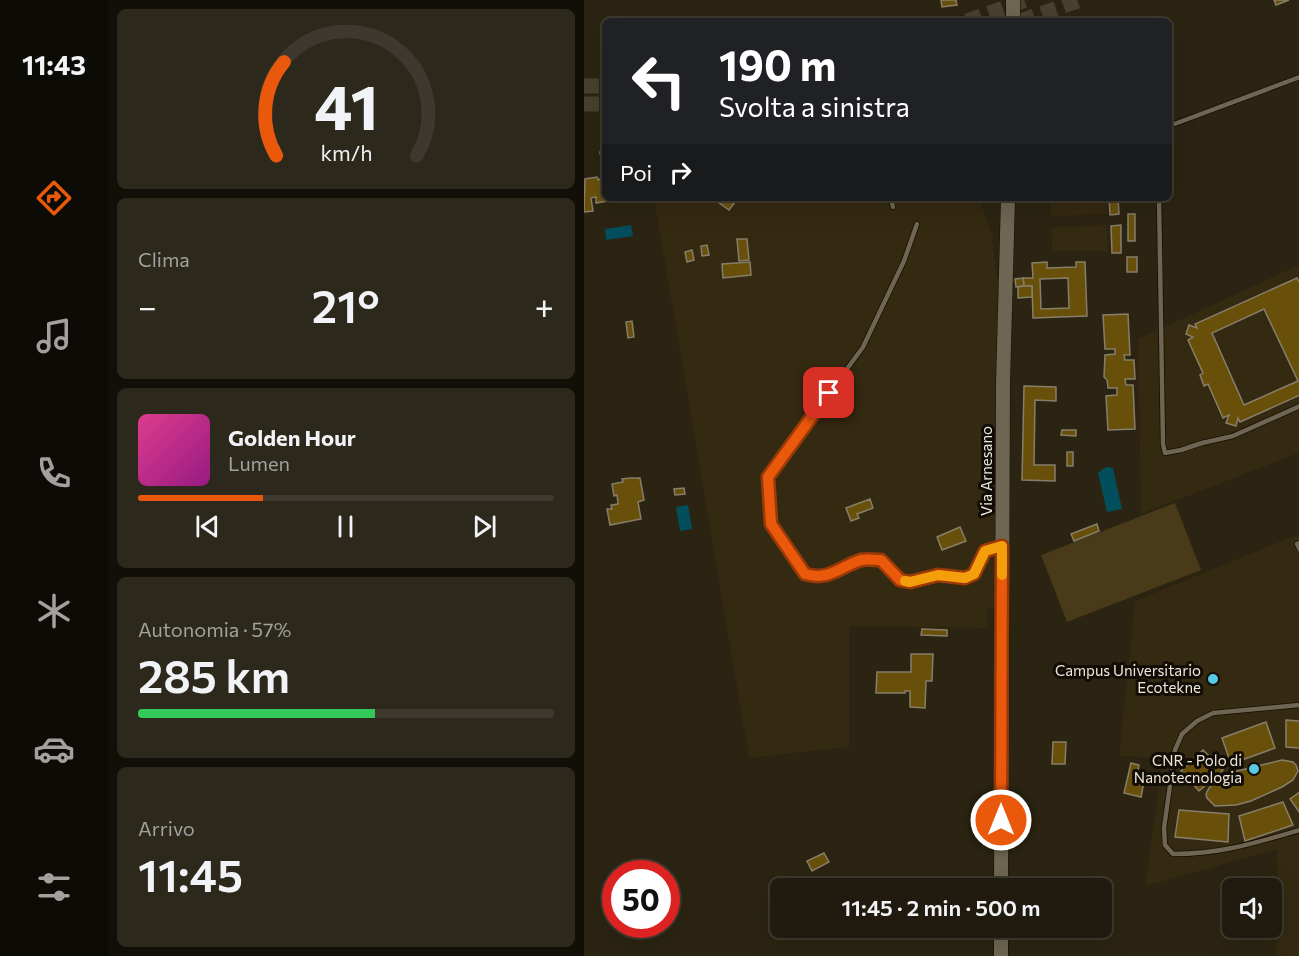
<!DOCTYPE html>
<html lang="it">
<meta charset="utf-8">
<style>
:root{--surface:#201b0e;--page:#2d281c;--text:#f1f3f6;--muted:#a2a19e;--line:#3d392e;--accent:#ea580c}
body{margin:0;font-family:Commissioner,sans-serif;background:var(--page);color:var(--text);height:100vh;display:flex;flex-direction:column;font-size:22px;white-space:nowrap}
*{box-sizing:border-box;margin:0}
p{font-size:20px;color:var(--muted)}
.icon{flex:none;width:33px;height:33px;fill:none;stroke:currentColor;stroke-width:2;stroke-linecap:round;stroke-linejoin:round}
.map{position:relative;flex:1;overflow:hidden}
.side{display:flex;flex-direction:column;gap:9px;padding:9px;background:#120f08;width:476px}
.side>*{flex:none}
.hud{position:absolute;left:18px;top:18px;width:570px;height:183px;border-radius:9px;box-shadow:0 6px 24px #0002,0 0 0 2px var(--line);background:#202124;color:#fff;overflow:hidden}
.buttons{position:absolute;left:638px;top:878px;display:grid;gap:12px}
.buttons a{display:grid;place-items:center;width:60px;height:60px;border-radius:9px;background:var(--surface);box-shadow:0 6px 24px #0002,0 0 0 2px var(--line);font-size:30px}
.speed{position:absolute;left:18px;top:860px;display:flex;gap:12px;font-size:30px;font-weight:700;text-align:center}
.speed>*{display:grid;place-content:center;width:78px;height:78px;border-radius:50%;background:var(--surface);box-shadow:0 6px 24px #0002,0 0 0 2px var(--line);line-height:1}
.speed .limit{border:9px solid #d22;background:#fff;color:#111}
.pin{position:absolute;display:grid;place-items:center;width:51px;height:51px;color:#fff;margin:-26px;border-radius:12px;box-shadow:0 3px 9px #0006}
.me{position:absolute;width:66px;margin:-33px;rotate:0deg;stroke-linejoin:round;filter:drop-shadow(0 0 4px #0008)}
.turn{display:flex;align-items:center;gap:21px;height:126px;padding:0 18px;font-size:27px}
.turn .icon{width:78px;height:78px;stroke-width:2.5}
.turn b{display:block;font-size:42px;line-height:51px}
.then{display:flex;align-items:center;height:57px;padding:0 18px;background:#0003;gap:12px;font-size:22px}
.big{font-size:45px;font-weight:600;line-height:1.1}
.side .tile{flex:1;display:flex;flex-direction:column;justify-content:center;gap:9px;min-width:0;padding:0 21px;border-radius:9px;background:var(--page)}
.side .dial{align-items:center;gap:0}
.dial svg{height:156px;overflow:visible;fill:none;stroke:var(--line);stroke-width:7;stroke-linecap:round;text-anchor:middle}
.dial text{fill:var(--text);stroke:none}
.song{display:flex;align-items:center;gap:18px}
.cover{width:72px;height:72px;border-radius:9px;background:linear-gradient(135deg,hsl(330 70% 55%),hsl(310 70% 35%))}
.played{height:6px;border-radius:3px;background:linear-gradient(90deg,var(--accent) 30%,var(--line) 30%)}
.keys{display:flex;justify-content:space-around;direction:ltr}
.heat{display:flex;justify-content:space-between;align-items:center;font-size:33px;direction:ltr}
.charge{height:9px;border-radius:4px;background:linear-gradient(90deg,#34c759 57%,var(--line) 0)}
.trip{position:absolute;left:186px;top:878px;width:342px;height:60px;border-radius:9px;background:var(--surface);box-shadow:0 6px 24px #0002,0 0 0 2px var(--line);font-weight:600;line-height:60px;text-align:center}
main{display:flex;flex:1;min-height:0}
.menu{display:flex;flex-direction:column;width:108px;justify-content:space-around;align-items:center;background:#0d0b06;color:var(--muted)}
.menu .icon{width:42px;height:42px}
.menu .on{color:var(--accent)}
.menu b{font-size:27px;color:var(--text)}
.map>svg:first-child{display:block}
.built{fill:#342911}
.green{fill:#493b19}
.water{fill:#034e5d}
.building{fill:#68500b;stroke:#877e6a;stroke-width:1.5;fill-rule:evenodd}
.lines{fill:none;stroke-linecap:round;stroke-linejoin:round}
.trunk-tunnel{stroke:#484130;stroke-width:15;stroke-dasharray:15 8;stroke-linecap:butt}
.service-casing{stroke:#140d01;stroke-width:6}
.secondary-casing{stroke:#140d01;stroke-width:15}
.service{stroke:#6e6552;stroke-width:4.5}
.secondary{stroke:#6e6552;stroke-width:14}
.route-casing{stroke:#983908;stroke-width:15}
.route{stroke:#ea580c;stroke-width:10}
.slow{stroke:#f59e0b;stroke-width:10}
.poi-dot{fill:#58c8e4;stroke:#110d06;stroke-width:2}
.labels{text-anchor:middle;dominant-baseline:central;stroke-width:6;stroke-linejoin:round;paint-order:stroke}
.street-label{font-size:15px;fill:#ebe7dc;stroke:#110d06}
.poi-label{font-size:15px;fill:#ebe7dc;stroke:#110d06;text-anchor:end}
</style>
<main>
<nav class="menu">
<b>11:43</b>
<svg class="icon on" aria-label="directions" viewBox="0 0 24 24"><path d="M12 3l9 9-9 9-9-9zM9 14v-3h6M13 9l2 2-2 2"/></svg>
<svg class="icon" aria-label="music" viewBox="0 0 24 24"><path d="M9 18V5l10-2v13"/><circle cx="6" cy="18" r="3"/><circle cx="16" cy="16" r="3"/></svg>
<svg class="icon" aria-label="phone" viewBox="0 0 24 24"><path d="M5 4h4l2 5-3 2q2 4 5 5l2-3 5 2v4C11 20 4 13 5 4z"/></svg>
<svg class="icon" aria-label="climate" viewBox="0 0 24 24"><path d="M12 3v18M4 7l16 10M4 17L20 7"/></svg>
<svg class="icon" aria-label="car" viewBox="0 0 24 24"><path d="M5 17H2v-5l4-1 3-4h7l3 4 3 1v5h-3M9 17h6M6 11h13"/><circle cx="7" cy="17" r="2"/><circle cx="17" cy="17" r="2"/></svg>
<svg class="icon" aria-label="filters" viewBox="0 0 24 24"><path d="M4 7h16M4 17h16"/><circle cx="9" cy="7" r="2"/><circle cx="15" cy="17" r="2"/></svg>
</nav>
<section class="side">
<div class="tile dial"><svg viewBox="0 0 100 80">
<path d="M14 69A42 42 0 1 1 86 69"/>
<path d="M14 69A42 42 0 0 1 18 21" stroke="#ea580c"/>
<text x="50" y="56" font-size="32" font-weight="700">41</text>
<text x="50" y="72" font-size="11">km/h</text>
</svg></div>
<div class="tile"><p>Clima</p>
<div class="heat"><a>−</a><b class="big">21°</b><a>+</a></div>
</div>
<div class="tile">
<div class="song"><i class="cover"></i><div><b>Golden Hour</b><p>Lumen</p></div></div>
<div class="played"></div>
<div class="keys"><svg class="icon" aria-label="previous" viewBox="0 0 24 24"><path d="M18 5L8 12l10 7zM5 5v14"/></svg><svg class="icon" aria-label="pause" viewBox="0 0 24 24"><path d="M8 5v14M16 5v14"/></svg><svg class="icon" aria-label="next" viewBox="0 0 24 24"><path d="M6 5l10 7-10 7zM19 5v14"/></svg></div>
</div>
<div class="tile"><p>Autonomia · 57%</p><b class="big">285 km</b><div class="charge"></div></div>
<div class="tile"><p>Arrivo</p><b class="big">11:45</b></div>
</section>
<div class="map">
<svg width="716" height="956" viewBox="0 0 716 956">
<rect width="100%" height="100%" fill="#2b2412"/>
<!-- built -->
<g class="built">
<polygon points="70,198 395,198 408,236 413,279 418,282 413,543 410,544 411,551 415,552 414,608 403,608 403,628 265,626 265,747 165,758"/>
<polygon points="466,198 523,198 523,214 467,216"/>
<polygon points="523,225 524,251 468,251 467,227"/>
<polygon points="715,265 715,453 557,514 554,339"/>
<polygon points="715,534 715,956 692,956 693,849 561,886 579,758 535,756 551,601"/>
</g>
<!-- green -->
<polygon class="green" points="591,503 617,570 483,622 457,555"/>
<!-- water -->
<g class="water">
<polygon points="47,225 49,236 22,240 21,229"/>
<polygon points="522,467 529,468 538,509 523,512 514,473"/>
<polygon points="104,505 108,529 96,531 92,507"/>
</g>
<!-- building -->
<g class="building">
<polygon points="357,0 372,0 373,5 358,7"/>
<polygon points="690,0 705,0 692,5"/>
<polygon points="21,151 21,167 19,168 16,152"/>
<polygon points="13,177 14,180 21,177 21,198 35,199 12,203 12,197 7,198 9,211 0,212 1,179"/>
<polygon points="137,198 154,198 145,210 134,202"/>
<polygon points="525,198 534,198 535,214 526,215"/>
<rect x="544" y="214" width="7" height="27"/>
<polygon points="537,225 537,253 528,253 527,226"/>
<polygon points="153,239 163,239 165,260 155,261"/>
<polygon points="123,245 125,255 118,256 117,246"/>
<polygon points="108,250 110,260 103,262 101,252"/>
<rect x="543" y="257" width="10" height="15"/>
<polygon points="166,262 167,275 139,278 138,264"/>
<path d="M463,262V268L492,267V262H501L503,316L449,318L448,286H440L439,278H449L448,263ZM484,278L485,308L457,309L456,279Z"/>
<polygon points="439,278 440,286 432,287 431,279"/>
<path d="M713,278L716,283V395L656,422L654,418L652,426L642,423L645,415L639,418L624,384L620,386L616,375L619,373L604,340L609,337L602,334L605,325L613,328L611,324ZM680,309L714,381L660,405L628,333Z"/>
<polygon points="440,286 448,286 448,297 434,298 434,287"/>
<polygon points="544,314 546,355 540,355 541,360 550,360 551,379 541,379 542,385 549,385 551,429 524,430 522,396 533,395 533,388 524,388 523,380 520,377 521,355 531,354 531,349 521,349 519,315"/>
<polygon points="48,321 50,337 44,338 42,322"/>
<polygon points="440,386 472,387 472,401 451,400 450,465 471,465 471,481 438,480"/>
<polygon points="478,430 492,430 492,436 477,435"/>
<rect x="483" y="452" width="6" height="14"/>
<polygon points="46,478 56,478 60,500 54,502 57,519 26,525 23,509 28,509 27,505 34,504 33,495 30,496 28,484 39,482 38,479"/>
<polygon points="100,488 101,494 91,495 90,489"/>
<polygon points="286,499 289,508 273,514 275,518 267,521 262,508"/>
<polygon points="513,524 515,531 490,541 487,534"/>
<polygon points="376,527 382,541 358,550 353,537"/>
<polygon points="338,629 363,630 363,636 337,635"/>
<polygon points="327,654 349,654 348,681 342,681 341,708 326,707 326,691 321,691 321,693 292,693 293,672 327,672"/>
<polygon points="702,720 716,721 716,748 702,747"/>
<polygon points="682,722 691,748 647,764 638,738"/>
<polygon points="469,742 482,742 481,764 468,764"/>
<polygon points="619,750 639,770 615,791 597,771"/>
<polygon points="698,760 709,762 712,765 714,771 709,780 698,787 667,801 652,805 631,806 623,798 622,794 625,788 631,783 653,771"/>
<polygon points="547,763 555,765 552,780 560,782 557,797 540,793"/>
<polygon points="716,792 716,813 706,799"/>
<polygon points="699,802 709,825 661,841 655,816"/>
<polygon points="595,810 645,814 644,842 591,837"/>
<polygon points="240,853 245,862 228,871 223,861"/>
<polygon points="254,882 257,888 242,888"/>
</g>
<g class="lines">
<!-- trunk-tunnel -->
<g class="trunk-tunnel">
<polyline points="383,21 442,0"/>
<polyline points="436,21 497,0"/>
<polyline points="0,86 21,86"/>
<polyline points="0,104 21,104"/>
</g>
<defs>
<g id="service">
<polyline points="585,126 716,77"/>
<polyline points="307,198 309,207"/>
<polyline points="575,198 579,444 581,453 597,450 618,443 649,436 716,406"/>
<path d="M333,224L320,261L279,347L184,477L187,524L221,574C246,581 255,567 277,560C284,559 291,560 297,560L316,580L326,582L354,575L381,578L390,574L401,551L415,547"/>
<polyline points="716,543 713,544 716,550"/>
<path d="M716,705L629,713L613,721L598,734L591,750L580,828L581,845L589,854C638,854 670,843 716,830"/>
</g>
<g id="secondary">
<polyline points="429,21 429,0"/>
<polyline points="417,888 419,384 424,198"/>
<polyline points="417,956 417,927"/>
</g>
</defs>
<!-- service casing -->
<use href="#service" class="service-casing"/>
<!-- secondary casing -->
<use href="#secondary" class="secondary-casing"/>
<!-- service -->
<use href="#service" class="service"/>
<!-- secondary -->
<use href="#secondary" class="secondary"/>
</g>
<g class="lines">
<defs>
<path id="route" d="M245,393L184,477L187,524L221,574C246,581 255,567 277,560C284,559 291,560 297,560L316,580L326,582L354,575L381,578L390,574L401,551L418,546L417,820"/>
</defs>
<!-- route casing -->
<use href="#route" class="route-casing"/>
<!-- route -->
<use href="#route" class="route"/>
<!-- slow -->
<polyline class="slow" points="321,581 326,582 354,575 381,578 390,574 401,551 418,546 418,575"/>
</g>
<!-- markers -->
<g class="poi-dot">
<circle cx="629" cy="679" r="6"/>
<circle cx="670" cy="769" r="6"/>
</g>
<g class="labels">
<!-- street labels -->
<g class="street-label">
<text transform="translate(402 471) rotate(-90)">Via Arnesano</text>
</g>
<!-- poi labels -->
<g class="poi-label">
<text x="617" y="670">Campus Universitario<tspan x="617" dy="17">Ecotekne</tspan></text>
<text x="658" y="760">CNR - Polo di<tspan x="658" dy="17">Nanotecnologia</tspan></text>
</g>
</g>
</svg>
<div class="buttons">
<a><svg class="icon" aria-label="sound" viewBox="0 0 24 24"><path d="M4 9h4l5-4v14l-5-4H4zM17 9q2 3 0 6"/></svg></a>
</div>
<div class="speed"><div class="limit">50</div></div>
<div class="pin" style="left:245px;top:393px;background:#d93025"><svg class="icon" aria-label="arrive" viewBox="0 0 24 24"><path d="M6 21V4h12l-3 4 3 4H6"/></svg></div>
<svg class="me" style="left:417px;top:820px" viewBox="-20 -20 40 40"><circle r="17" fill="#ea580c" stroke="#fff" stroke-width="3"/><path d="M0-11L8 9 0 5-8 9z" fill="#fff"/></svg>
<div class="trip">11:45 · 2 min · 500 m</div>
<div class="hud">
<div class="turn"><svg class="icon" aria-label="left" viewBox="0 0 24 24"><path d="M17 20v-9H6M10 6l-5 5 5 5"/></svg><div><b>190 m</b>Svolta a sinistra</div></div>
<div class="then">Poi<svg class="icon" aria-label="right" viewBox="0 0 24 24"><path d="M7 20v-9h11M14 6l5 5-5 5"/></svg></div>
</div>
</div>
</main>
